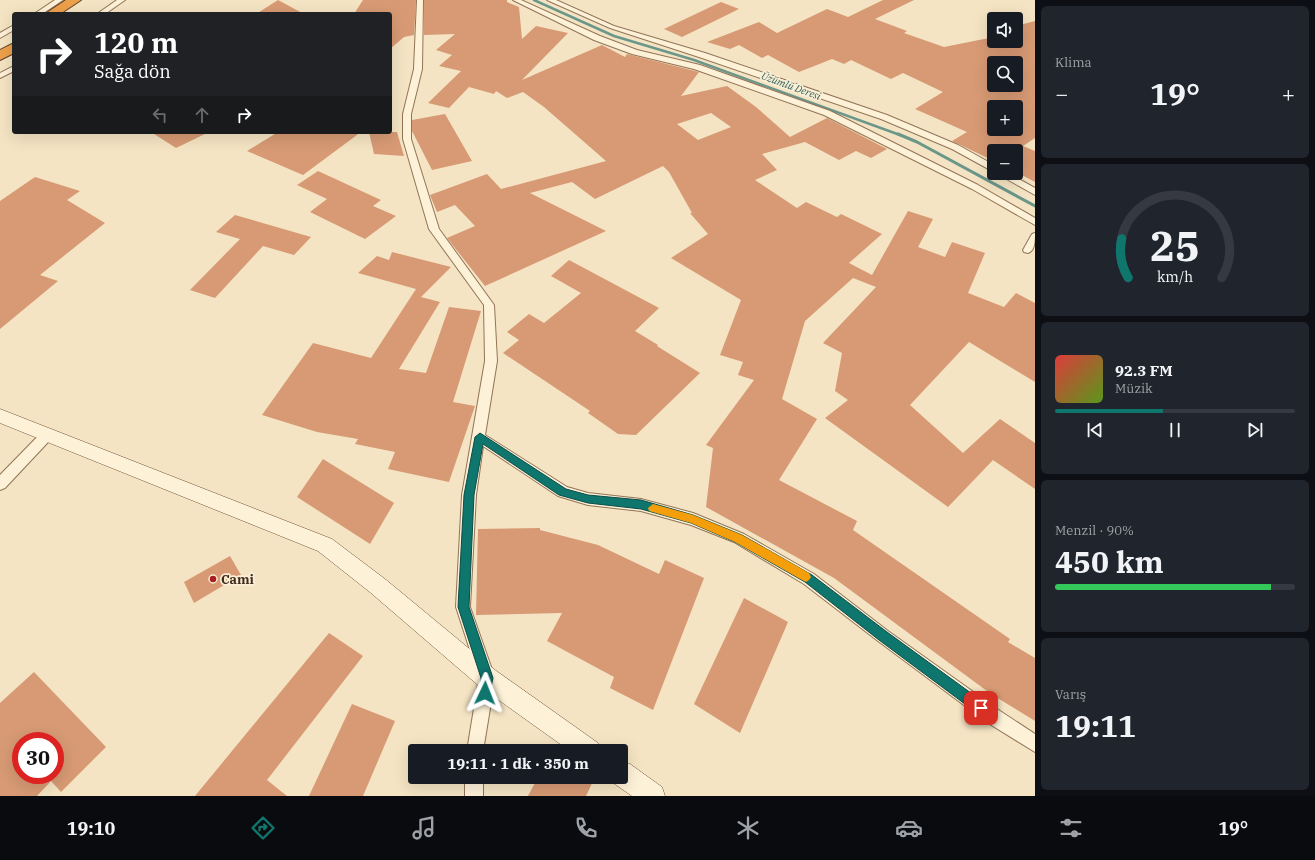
<!DOCTYPE html>
<html lang="tr">
<meta charset="utf-8">
<style>
:root{--surface:#171b24;--page:#20242c;--text:#f1f3f6;--muted:#9ea1a6;--line:#363941;--accent:#0f766e}
body{margin:0;font-family:"IBM Plex Serif",serif;background:var(--page);color:var(--text);height:100vh;display:flex;flex-direction:column;font-size:15px;white-space:nowrap}
*{box-sizing:border-box;margin:0}
p{font-size:13px;color:var(--muted)}
.icon{flex:none;width:22px;height:22px;fill:none;stroke:currentColor;stroke-width:2;stroke-linecap:round;stroke-linejoin:round}
.map{position:relative;flex:1;overflow:hidden}
.sheet{display:flex;flex-direction:column;gap:6px;padding:6px;background:#0d0f14;width:280px}
.sheet>*{flex:none}
.guide{position:absolute;left:12px;top:12px;width:380px;height:122px;border-radius:4px;box-shadow:0 4px 16px #0002;background:#202124;color:#fff;overflow:hidden}
.buttons{position:absolute;left:987px;top:12px;display:grid;gap:8px}
.buttons a{display:grid;place-items:center;width:36px;height:36px;border-radius:4px;background:var(--surface);box-shadow:0 4px 16px #0002;font-size:20px}
.speed{position:absolute;left:12px;top:732px;display:flex;gap:8px;font-size:20px;font-weight:700;text-align:center}
.speed>*{display:grid;place-content:center;width:52px;height:52px;border-radius:50%;background:var(--surface);box-shadow:0 4px 16px #0002;line-height:1}
.speed .limit{border:6px solid #d22;background:#fff;color:#111}
.pin{position:absolute;display:grid;place-items:center;width:34px;height:34px;color:#fff;margin:-17px;border-radius:8px;box-shadow:0 2px 6px #0006}
.me{position:absolute;width:44px;margin:-22px;rotate:2deg;stroke-linejoin:round;filter:drop-shadow(0 0 3px #0008)}
.turn{display:flex;align-items:center;gap:14px;height:84px;padding:0 16px;font-size:18px}
.turn .icon{width:52px;height:52px;stroke-width:2.5}
.turn b{display:block;font-size:28px;line-height:34px}
.lanes{display:flex;align-items:center;height:38px;padding:0 16px;background:#0003;justify-content:center;gap:20px;direction:ltr}
.lanes .off{opacity:.35}
.big{font-size:30px;font-weight:800;line-height:1.1}
.sheet .tile{flex:1;display:flex;flex-direction:column;justify-content:center;gap:6px;min-width:0;padding:0 14px;border-radius:6px;background:var(--page)}
.sheet .dial{align-items:center;gap:0}
.dial svg{height:104px;overflow:visible;fill:none;stroke:var(--line);stroke-width:7;stroke-linecap:round;text-anchor:middle}
.dial text{fill:var(--text);stroke:none}
.song{display:flex;align-items:center;gap:12px}
.cover{width:48px;height:48px;border-radius:6px;background:linear-gradient(135deg,hsl(0 70% 55%),hsl(90 70% 35%))}
.played{height:4px;border-radius:2px;background:linear-gradient(90deg,var(--accent) 45%,var(--line) 45%)}
.keys{display:flex;justify-content:space-around;direction:ltr}
.heat{display:flex;justify-content:space-between;align-items:center;font-size:22px;direction:ltr}
.charge{height:6px;border-radius:3px;background:linear-gradient(90deg,#34c759 90%,var(--line) 0)}
.trip{position:absolute;left:408px;top:744px;width:220px;height:40px;border-radius:4px;background:var(--surface);box-shadow:0 4px 16px #0002;font-weight:800;line-height:40px;text-align:center}
.dock{display:flex;height:64px;justify-content:space-around;align-items:center;background:#090b0e;color:var(--muted)}
.dock .icon{width:28px;height:28px}
.dock .active{color:var(--accent)}
.dock b{font-size:18px;color:var(--text)}
main{display:flex;flex:1;min-height:0}
.map>svg:first-child{display:block}
.lines{fill:none;stroke-linecap:round;stroke-linejoin:round}
.stream-far1{stroke:#6b968a;stroke-width:2.5}
.stream{stroke:#6b968a;stroke-width:3}
.building{fill:#d79a74;fill-rule:evenodd}
.street-casing{stroke:#917457;stroke-width:2}
.secondary-casing{stroke:#73553a;stroke-width:1}
.highway-casing{stroke:#5f422b;stroke-width:2}
.street{fill:#fdf1d8;fill-rule:evenodd}
.secondary{fill:#fdf1d8;fill-rule:evenodd}
.highway{fill:#eda04a;fill-rule:evenodd}
.route{fill:#0f766e;stroke:#0a4d48}
.slow{fill:#f59e0b}
.poi-dot{fill:#a91e24;stroke:#faeed4;stroke-width:1.5}
.labels{text-anchor:middle;dominant-baseline:central;stroke-width:3.5;stroke-linejoin:round;paint-order:stroke}
.far-water-label{font-size:10px;font-style:italic;fill:#2a615c;stroke:#faeed4}
.near-poi-label{font-size:13px;font-weight:bold;fill:#3f2c1d;stroke:#faeed4;text-anchor:start}
</style>
<main>
<div class="map">
<svg width="1035" height="796" viewBox="0 0 1035 796">
<rect width="100%" height="100%" fill="#f4e4c3"/>
<g class="lines">
<!-- stream-far1 -->
<polyline class="stream-far1" points="534,0 614,36 694,60 900,135"/>
<!-- stream -->
<polyline class="stream" points="898,134 917,142 1035,206"/>
</g>
<!-- building -->
<g class="building">
<polygon points="278,0 304,14 256,14"/>
<polygon points="363,0 416,0 414,35 404,37 390,49 390,14 354,14"/>
<path d="M424,0H507V2L519,7L522,39L536,26L568,33L522,80L602,45L625,57L627,54L699,72L681,96L727,86L756,107L790,137L827,118L887,149L871,158L856,151L839,160L805,142L762,154L777,170L755,180L797,208L806,202L837,217L841,214L882,234L849,263L872,275L908,211L933,219L918,247L945,257L952,242L985,253L968,293L1004,307L1016,293L1035,303V382L969,342L910,405L963,453L1000,419L1035,443V489L993,460L948,507L825,418L848,400L835,391L842,353L823,343L876,287L853,278L805,321L782,399L817,419L779,480L857,521L853,530L1010,639L1008,642L1035,658V721L991,694L834,578L706,507L713,448L706,445L754,380L738,375L743,362L720,355L741,300L671,258L708,234L690,213H692L669,172L663,166L595,199L572,182L530,193L606,231L485,286L447,238L475,226L455,205L437,212L430,195L487,174L501,189L606,161L544,107L523,92L507,98L496,91L494,94L469,87L449,108L428,103L461,71L439,66L452,55L436,50L455,34L424,35ZM711,113L731,127L698,140L677,124Z"/>
<path d="M883,0H914L875,19L907,31L904,33L944,47L994,37V41H1016V26L1035,21V138L1023,146L1035,151V182L1016,172V150L994,151V161L952,141L967,132L915,109L943,92L903,73L891,79L851,60L844,64L832,59L799,72L768,55L762,58L739,45L730,49L707,42L759,22L777,33L827,9L848,17ZM994,63H1016V85H994ZM994,107H1016V129H994Z"/>
<polygon points="721,2 739,9 682,37 664,29"/>
<polygon points="445,114 472,161 432,170 412,131 412,120"/>
<polygon points="151,132 209,132 176,148"/>
<polygon points="278,132 361,132 303,175 247,151"/>
<polygon points="369,132 397,132 404,156 374,154"/>
<polygon points="318,171 381,200 373,206 396,216 365,239 310,212 327,199 297,185"/>
<polygon points="35,177 80,191 67,200 105,223 40,275 58,281 0,329 0,201"/>
<polygon points="235,215 311,237 294,255 263,246 215,298 190,290 240,239 216,232"/>
<polygon points="392,252 451,267 421,297 440,302 399,369 426,373 449,307 481,311 453,402 475,406 449,482 388,469 395,452 355,444 358,439 317,432 262,415 313,343 371,358 416,289 358,273 377,256 389,260"/>
<polygon points="569,260 659,308 635,331 658,345 657,346 700,373 636,435 618,434 588,413 590,411 503,353 519,340 507,332 529,314 544,323 581,293 551,276"/>
<polygon points="323,459 394,503 370,544 297,497"/>
<polygon points="540,528 540,530 598,545 659,574 665,560 704,578 653,710 610,688 614,677 547,641 562,613 476,615 478,529"/>
<polygon points="230,556 241,575 194,603 184,582"/>
<polygon points="744,598 788,622 740,733 694,704"/>
<polygon points="329,633 363,656 267,780 287,796 195,796"/>
<path d="M34,672L106,747L61,792L51,781L37,796H0V703ZM21,741H55V775H21Z"/>
<polygon points="352,704 395,721 363,796 309,796"/>
<polygon points="538,777 595,777 586,796 528,796"/>
</g>
<g class="lines">
<defs>
<g id="street">
<polygon points="55,0 63,0 42,14 34,14"/>
<polygon points="117,0 125,0 105,14 97,14"/>
<polygon points="417,0 423,0 422,69 411,114 411,139 439,229 494,305 497,361 485,435 567,487 588,493 641,499 693,513 744,534 814,574 888,631 1000,711 1035,734 1035,752 988,723 878,641 804,584 734,542 691,525 641,511 588,505 558,496 483,446 476,495 470,607 495,678 483,751 467,751 479,678 456,607 462,495 485,361 484,305 429,229 403,139 403,114 414,69"/>
<polygon points="513,0 521,0 600,36 637,50 700,65 830,111 978,185 1035,218 1035,225 972,189 824,115 694,69 632,54 594,40"/>
<polygon points="547,0 556,0 614,26 705,53 887,115 958,145 994,165 994,172 952,149 881,119 699,57 610,28"/>
<polygon points="14,25 14,30 0,38 0,33"/>
<polygon points="14,66 14,71 0,78 0,73"/>
<polygon points="996,173 1008,173 1035,188 1035,195"/>
<path d="M1035,233C1035,240 1035,251 1028,253L1024,252L1023,250L1032,234Z"/>
<polygon points="47,430 51,431 53,435 51,439 5,488 0,490 0,475 43,431"/>
<rect x="465" y="777" width="18" height="19"/>
</g>
<g id="secondary">
<polygon points="0,409 332,539 385,579 495,670 598,743 602,751 570,751 479,686 371,593 318,551 0,423"/>
<polygon points="621,761 630,764 662,787 665,796 632,796 612,782 611,777 621,777"/>
</g>
<g id="highway">
<polygon points="66,0 81,0 60,14 45,14"/>
<polygon points="14,43 14,53 0,60 0,50"/>
</g>
</defs>
<!-- street casing -->
<use href="#street" class="street-casing"/>
<!-- secondary casing -->
<use href="#secondary" class="secondary-casing"/>
<!-- highway casing -->
<use href="#highway" class="highway-casing"/>
<!-- street -->
<use href="#street" class="street"/>
<!-- secondary -->
<use href="#secondary" class="secondary"/>
<!-- highway -->
<use href="#highway" class="highway"/>
</g>
<!-- route -->
<polygon class="route" points="480,433 566,489 588,495 641,500 693,515 742,535 812,575 887,632 986,704 987,708 986,713 981,714 977,713 879,640 805,582 735,542 691,523 641,509 588,503 559,495 483,444 474,495 469,607 493,678 489,697 485,699 481,697 479,693 481,678 458,607 464,495 475,437"/>
<!-- slow -->
<polygon class="slow" points="653,504 693,515 742,535 809,573 811,577 809,580 806,582 802,580 735,542 691,523 649,511 648,508"/>
<!-- markers -->
<circle class="poi-dot" cx="213" cy="579" r="4"/>
<g class="labels">
<!-- far-water labels -->
<g class="far-water-label">
<text transform="translate(791 86) rotate(20)">Üzümlü Deresi</text>
</g>
<!-- near-poi labels -->
<g class="near-poi-label">
<text x="221" y="579">Cami</text>
</g>
</g>
</svg>
<div class="buttons">
<a><svg class="icon" aria-label="sound" viewBox="0 0 24 24"><path d="M4 9h4l5-4v14l-5-4H4zM17 9q2 3 0 6"/></svg></a>
<a><svg class="icon" aria-label="search" viewBox="0 0 24 24"><circle cx="10" cy="10" r="6"/><path d="M15 15l6 6"/></svg></a>
<a>+</a>
<a>−</a>
</div>
<div class="speed"><div class="limit">30</div></div>
<div class="pin" style="left:981px;top:708px;background:#d93025"><svg class="icon" aria-label="arrive" viewBox="0 0 24 24"><path d="M6 21V4h12l-3 4 3 4H6"/></svg></div>
<svg class="me" style="left:485px;top:693px" viewBox="-20 -20 40 40"><path d="M0-17L14 15 0 8-14 15z" fill="#0f766e" stroke="#fff" stroke-width="4"/></svg>
<div class="trip">19:11 · 1 dk · 350 m</div>
<div class="guide">
<div class="turn"><svg class="icon" aria-label="right" viewBox="0 0 24 24"><path d="M7 20v-9h11M14 6l5 5-5 5"/></svg><div><b>120 m</b>Sağa dön</div></div>
<div class="lanes"><svg class="icon off" aria-label="left" viewBox="0 0 24 24"><path d="M17 20v-9H6M10 6l-5 5 5 5"/></svg><svg class="icon off" aria-label="ahead" viewBox="0 0 24 24"><path d="M12 20V5M6 11l6-6 6 6"/></svg><svg class="icon" aria-label="right" viewBox="0 0 24 24"><path d="M7 20v-9h11M14 6l5 5-5 5"/></svg></div>
</div>
</div>
<section class="sheet">
<div class="tile"><p>Klima</p>
<div class="heat"><a>−</a><b class="big">19°</b><a>+</a></div>
</div>
<div class="tile dial"><svg viewBox="0 0 100 80">
<path d="M14 69A42 42 0 1 1 86 69"/>
<path d="M14 69A42 42 0 0 1 9 39" stroke="#0f766e"/>
<text x="50" y="56" font-size="32" font-weight="700">25</text>
<text x="50" y="72" font-size="11">km/h</text>
</svg></div>
<div class="tile">
<div class="song"><i class="cover"></i><div><b>92.3 FM</b><p>Müzik</p></div></div>
<div class="played"></div>
<div class="keys"><svg class="icon" aria-label="previous" viewBox="0 0 24 24"><path d="M18 5L8 12l10 7zM5 5v14"/></svg><svg class="icon" aria-label="pause" viewBox="0 0 24 24"><path d="M8 5v14M16 5v14"/></svg><svg class="icon" aria-label="next" viewBox="0 0 24 24"><path d="M6 5l10 7-10 7zM19 5v14"/></svg></div>
</div>
<div class="tile"><p>Menzil · 90%</p><b class="big">450 km</b><div class="charge"></div></div>
<div class="tile"><p>Varış</p><b class="big">19:11</b></div>
</section>
</main>
<nav class="dock">
<b>19:10</b>
<svg class="icon active" aria-label="directions" viewBox="0 0 24 24"><path d="M12 3l9 9-9 9-9-9zM9 14v-3h6M13 9l2 2-2 2"/></svg>
<svg class="icon" aria-label="music" viewBox="0 0 24 24"><path d="M9 18V5l10-2v13"/><circle cx="6" cy="18" r="3"/><circle cx="16" cy="16" r="3"/></svg>
<svg class="icon" aria-label="phone" viewBox="0 0 24 24"><path d="M5 4h4l2 5-3 2q2 4 5 5l2-3 5 2v4C11 20 4 13 5 4z"/></svg>
<svg class="icon" aria-label="climate" viewBox="0 0 24 24"><path d="M12 3v18M4 7l16 10M4 17L20 7"/></svg>
<svg class="icon" aria-label="car" viewBox="0 0 24 24"><path d="M5 17H2v-5l4-1 3-4h7l3 4 3 1v5h-3M9 17h6M6 11h13"/><circle cx="7" cy="17" r="2"/><circle cx="17" cy="17" r="2"/></svg>
<svg class="icon" aria-label="filters" viewBox="0 0 24 24"><path d="M4 7h16M4 17h16"/><circle cx="9" cy="7" r="2"/><circle cx="15" cy="17" r="2"/></svg>
<b>19°</b>
</nav>
